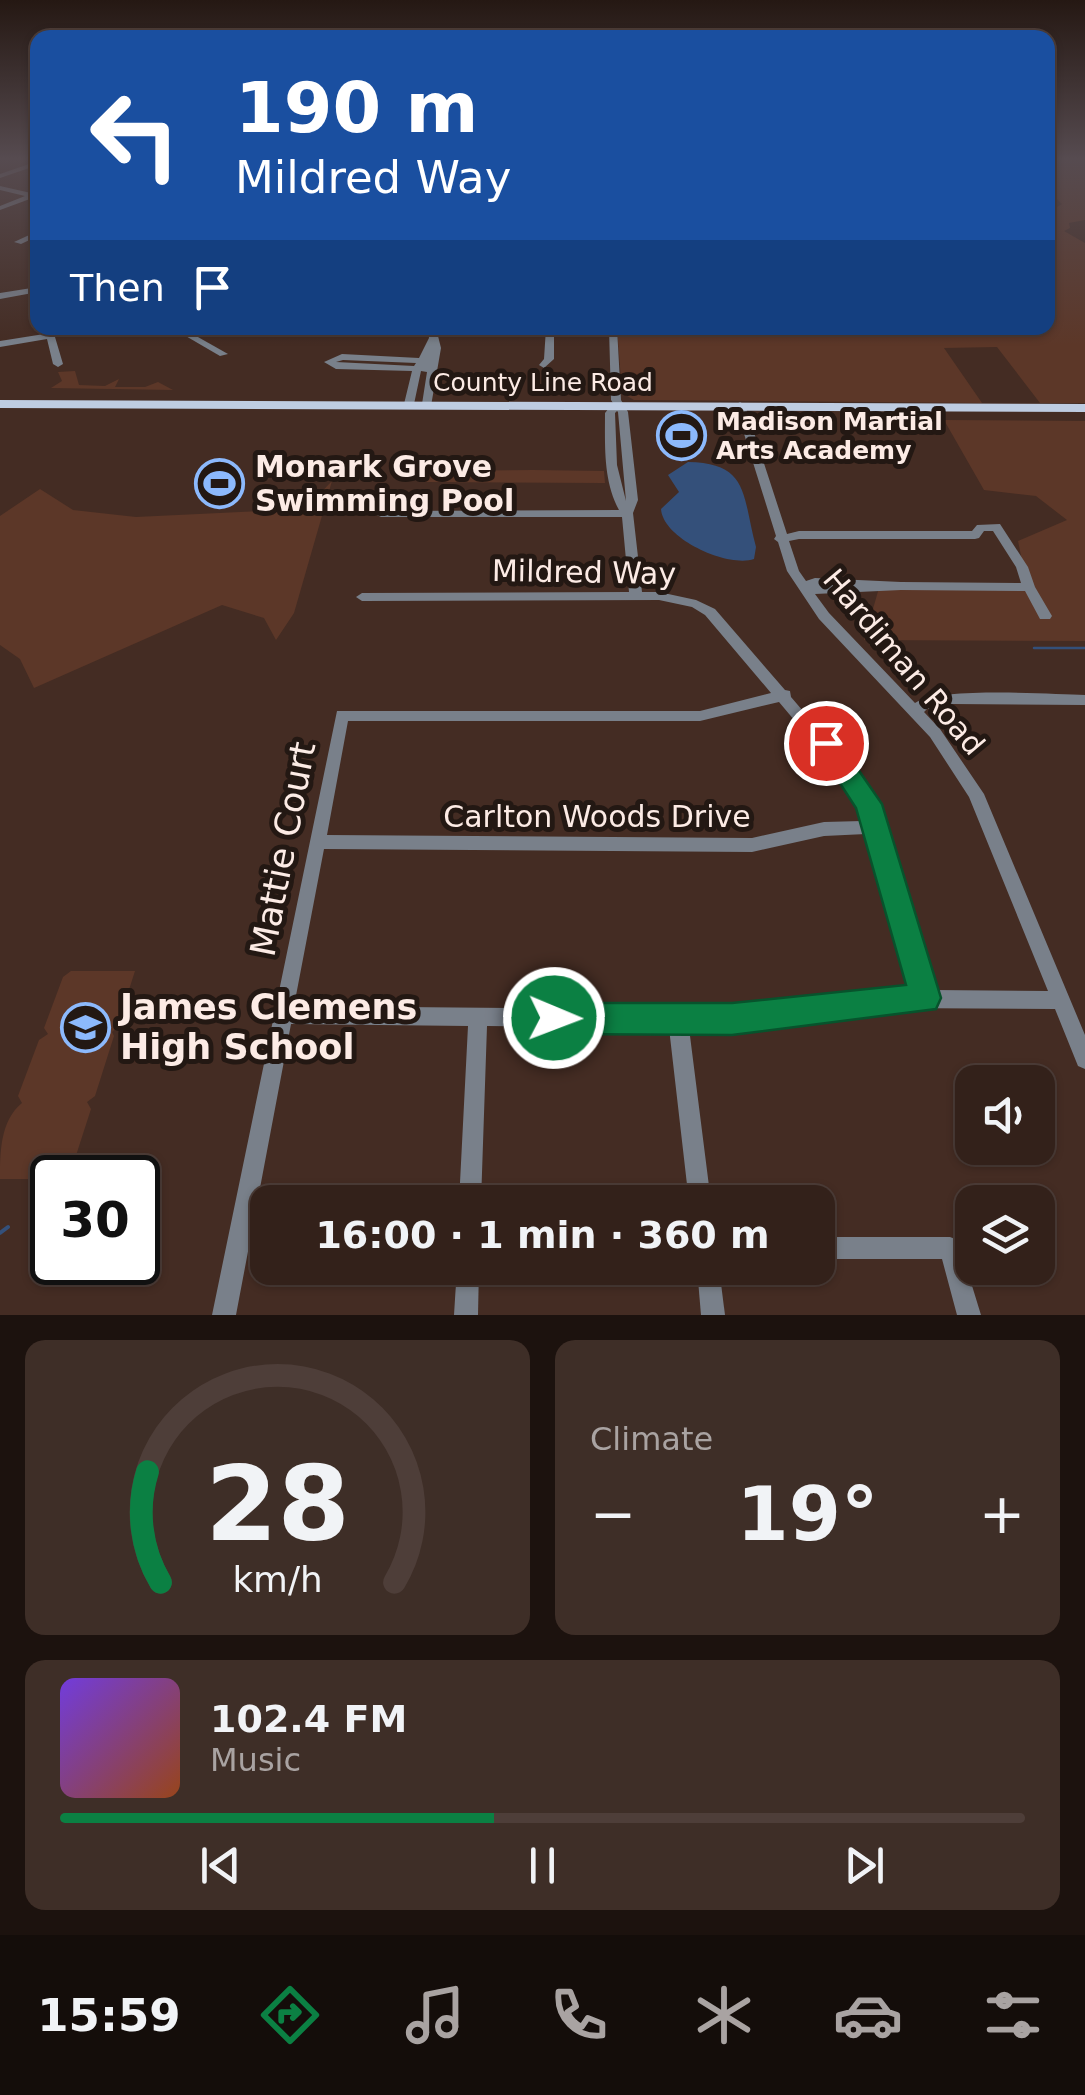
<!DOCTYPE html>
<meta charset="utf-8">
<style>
:root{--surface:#33211a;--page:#3e2e27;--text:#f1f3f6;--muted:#a9a3a2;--line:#4e3e39;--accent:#0b8043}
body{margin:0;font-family:"DejaVu Sans",sans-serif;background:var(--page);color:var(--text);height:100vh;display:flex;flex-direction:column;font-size:38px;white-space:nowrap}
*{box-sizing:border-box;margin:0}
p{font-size:32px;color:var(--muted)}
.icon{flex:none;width:55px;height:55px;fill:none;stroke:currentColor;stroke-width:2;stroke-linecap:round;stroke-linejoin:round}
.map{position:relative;height:1315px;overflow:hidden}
.drawer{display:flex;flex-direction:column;gap:25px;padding:25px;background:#1c120e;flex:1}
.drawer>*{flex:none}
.top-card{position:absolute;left:30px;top:30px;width:1025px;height:305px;border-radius:20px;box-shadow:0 2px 8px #0004,0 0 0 2px var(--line);background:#1a4fa0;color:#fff;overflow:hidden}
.buttons{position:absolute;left:955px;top:1065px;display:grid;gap:20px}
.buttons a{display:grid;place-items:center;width:100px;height:100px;border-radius:20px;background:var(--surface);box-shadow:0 2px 8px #0004,0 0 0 2px var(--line);font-size:50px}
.speed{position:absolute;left:30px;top:1155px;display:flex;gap:20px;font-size:50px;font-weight:700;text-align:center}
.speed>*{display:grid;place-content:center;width:130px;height:130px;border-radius:50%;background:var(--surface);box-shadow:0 2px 8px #0004,0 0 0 2px var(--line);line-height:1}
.speed .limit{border:5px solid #111;border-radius:15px;background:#fff;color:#111}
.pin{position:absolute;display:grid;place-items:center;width:85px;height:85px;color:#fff;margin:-42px;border:5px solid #fff;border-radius:50%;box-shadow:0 2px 10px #0007}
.me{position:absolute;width:110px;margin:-55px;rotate:91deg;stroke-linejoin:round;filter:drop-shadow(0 0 8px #0008)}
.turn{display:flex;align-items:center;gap:35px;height:210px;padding:0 40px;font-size:45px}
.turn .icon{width:130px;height:130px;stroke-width:2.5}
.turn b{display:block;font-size:70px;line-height:85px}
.then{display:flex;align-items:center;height:95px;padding:0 40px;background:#0003;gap:20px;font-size:38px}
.big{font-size:75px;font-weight:700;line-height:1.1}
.drawer .card{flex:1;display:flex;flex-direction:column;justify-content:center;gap:15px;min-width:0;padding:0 35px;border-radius:20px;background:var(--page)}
.drawer .dial{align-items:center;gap:0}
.dial svg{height:260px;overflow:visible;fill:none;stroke:var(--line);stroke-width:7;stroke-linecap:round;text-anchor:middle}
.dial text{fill:var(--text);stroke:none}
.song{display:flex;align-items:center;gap:30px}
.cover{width:120px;height:120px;border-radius:15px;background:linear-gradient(135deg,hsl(260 70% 55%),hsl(20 70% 35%))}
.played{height:10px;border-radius:5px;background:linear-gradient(90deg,var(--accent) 45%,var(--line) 45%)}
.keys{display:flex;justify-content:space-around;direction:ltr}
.heat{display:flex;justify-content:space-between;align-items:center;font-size:55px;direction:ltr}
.drawer .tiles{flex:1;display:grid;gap:25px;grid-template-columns:1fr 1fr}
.card:last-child{grid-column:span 2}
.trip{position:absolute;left:250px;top:1185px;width:585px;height:100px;border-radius:20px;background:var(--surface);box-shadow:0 2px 8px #0004,0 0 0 2px var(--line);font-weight:700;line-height:100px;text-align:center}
.tab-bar{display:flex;height:160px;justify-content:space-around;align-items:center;background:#140d0a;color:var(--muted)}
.tab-bar .icon{width:70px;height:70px}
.tab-bar .selected{color:var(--accent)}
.tab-bar b{font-size:45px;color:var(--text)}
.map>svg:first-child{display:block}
.green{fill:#5c3728}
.water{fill:#34507a}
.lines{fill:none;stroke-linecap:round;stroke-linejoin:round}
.stream-far1{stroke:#34507a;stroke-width:2.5}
.stream{stroke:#34507a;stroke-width:4}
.minor{fill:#79808a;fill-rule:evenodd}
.major{fill:#becce1;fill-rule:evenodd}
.route{fill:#0b8043;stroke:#07532c;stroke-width:2.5}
.labels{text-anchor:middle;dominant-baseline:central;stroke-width:10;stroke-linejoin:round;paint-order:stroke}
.far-street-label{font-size:25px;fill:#fcebe5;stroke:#231813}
.far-poi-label{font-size:25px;font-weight:bold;fill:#fcebe5;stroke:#231813;text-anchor:start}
.poi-label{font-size:30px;font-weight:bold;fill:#fcebe5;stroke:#231813;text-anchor:start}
.street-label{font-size:30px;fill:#fcebe5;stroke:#231813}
.near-street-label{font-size:35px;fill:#fcebe5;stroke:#231813}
.near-poi-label{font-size:35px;font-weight:bold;fill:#fcebe5;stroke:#231813;text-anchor:start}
</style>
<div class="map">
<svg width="1085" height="1315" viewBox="0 0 1085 1315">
<rect width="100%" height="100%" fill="#442c23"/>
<!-- green -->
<g class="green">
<polygon points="1048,160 1085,160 1085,220 1069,223 1070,228 1064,231 1085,243 1085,403 1040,403 997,347 944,348 982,403 634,400 622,393 617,328 1048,328 1048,212 1062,204 1048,190"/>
<polygon points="75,371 79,385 105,386 119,379 115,387 145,387 158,382 173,390 51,388 62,381 58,372"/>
<polygon points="944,420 1085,421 1085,641 864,640 879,588 1027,585 1018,541 1067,520 1036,496 984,490"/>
<polygon points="533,470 604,471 605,483 424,482 430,471"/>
<polygon points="332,481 294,613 276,640 264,618 222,605 34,688 20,659 0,645 0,516 40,489 73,510 136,517 305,509"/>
<path d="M71,971H135L117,1027L112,1032L114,1036L95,1096L87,1102L91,1109L71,1171L52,1179H0C0,1153 0,1121 22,1103L18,1096L39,1040L48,1034L44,1028L63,977Z"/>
</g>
<!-- water -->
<path class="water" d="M688,462C750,463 742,496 756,547L754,559C728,568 663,539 661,509L679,492L668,475Z"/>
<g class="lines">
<!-- stream-far1 -->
<polyline class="stream-far1" points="1034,648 1085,648"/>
<!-- stream -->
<polyline class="stream" points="0,1233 8,1227"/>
<!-- minor -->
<g class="minor">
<polygon points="38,161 38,165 0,178 0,174"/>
<polygon points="0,186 31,193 38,191 38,196 0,210 0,206 25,196 0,190"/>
<polygon points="38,231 38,236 21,244 14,242"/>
<polygon points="38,287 38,292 0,299 0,293"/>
<polygon points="82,328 99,328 55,337 63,364 58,367 53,364 47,339 0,347 0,341"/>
<polygon points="172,328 182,328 228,354 220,356"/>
<path d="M428,328H436L441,348L431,406L422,404L427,372L421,371L414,404L409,407L404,404L412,371L336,369L324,362L342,354L419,358L429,338ZM343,360L416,363L414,366L336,362Z"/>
<polygon points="546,328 554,328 554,359 544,368 539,365 544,359"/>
<path d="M609,328H617L621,400L628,412L638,500L633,513L642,592H659L696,600L715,609L785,690L790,691L791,697L868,787L932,990L1048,991L969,797L930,737L819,619L787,571L778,542L774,539L776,536L735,405L740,402L745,405L787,534L799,531H972L977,525L1000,524L1028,567L1035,587L1052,616L1050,619H1040L1025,591L901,590L815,594L829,613L915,703C940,687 1050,694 1085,695V705L952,704L927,709L924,712L940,729L984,794L1085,1035V1069L1078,1066L1055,1009L893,1008L732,1028H689L711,1202H689L669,1028L487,1026L481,1202H459L468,1026L291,1024L236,1315H212L337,711H700L771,693L705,615L692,607L659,600L362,601L356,597L362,593L629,592L622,517H381L375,514L381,511L619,510C603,481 605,445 605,413L613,403L611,400ZM617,411L618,412L626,501L617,465L615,413ZM984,531H993L1016,567L1021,583L901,582L815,578L806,581L799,571L789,541L799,539H975L979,538ZM779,702L853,790L862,821L824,822L752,838L327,835L348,721H700ZM866,834L913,990H893L732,1010L294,1006L324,849L752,852L824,836Z"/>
<polygon points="818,1237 950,1237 958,1240 981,1315 957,1315 942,1259 818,1259"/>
<polygon points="457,1268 479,1268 478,1315 454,1315"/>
<polygon points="697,1268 719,1268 725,1315 701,1315"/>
</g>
<!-- major -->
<polygon class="major" points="0,400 1085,404 1085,412 0,408"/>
</g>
<!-- sky -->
<linearGradient id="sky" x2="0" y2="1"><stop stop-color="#251813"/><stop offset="0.46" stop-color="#564b50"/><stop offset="1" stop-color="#564b50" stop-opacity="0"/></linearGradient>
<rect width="1085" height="345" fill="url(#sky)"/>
<!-- route -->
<polygon class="route" points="826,733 835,736 882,804 941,998 936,1009 732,1035 554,1034 543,1029 538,1018 543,1007 554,1003 732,1003 906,985 856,808 814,743"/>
<!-- icons -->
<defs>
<symbol id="stadium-ring" viewBox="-11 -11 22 22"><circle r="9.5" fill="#231813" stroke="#8cb9fc" stroke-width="1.5"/><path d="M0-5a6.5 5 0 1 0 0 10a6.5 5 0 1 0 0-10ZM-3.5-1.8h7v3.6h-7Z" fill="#8cb9fc"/></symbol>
<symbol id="school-ring" viewBox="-11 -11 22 22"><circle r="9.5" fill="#231813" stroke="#8cb9fc" stroke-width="1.5"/><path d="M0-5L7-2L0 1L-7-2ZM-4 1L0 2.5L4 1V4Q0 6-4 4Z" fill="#8cb9fc"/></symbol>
</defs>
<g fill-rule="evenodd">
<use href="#stadium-ring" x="654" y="408" width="55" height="55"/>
<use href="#stadium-ring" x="192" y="456" width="55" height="55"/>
<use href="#school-ring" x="58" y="1000" width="55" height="55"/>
</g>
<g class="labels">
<!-- far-street labels -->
<g class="far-street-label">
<text x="543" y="382">County Line Road</text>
</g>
<!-- far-poi labels -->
<g class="far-poi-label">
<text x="716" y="421">Madison Martial<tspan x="716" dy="29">Arts Academy</tspan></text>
</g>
<!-- poi labels -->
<g class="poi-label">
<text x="255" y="466">Monark Grove<tspan x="255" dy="34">Swimming Pool</tspan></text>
</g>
<!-- street labels -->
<g class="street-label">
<text transform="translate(584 572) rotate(1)">Mildred Way</text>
<text transform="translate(904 662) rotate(50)">Hardiman Road</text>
<text x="597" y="816">Carlton Woods Drive</text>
</g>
<!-- near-street labels -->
<g class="near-street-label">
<text transform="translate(283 849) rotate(-79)">Mattie Court</text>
</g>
<!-- near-poi labels -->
<g class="near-poi-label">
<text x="120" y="1007">James Clemens<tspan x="120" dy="40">High School</tspan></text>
</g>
</g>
</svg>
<div class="buttons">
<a><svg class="icon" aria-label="sound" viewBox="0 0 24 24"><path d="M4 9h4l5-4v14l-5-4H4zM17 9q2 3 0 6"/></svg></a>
<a><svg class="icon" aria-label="layers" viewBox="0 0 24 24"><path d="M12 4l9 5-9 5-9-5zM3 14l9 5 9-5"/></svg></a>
</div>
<div class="speed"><div class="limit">30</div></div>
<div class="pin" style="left:826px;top:743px;background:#d93025"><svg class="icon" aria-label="arrive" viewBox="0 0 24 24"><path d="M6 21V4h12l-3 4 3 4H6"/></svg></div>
<svg class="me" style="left:554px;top:1018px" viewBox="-20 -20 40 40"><circle r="17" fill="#0b8043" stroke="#fff" stroke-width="3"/><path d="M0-11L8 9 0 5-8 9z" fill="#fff"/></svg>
<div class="trip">16:00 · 1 min · 360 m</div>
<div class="top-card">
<div class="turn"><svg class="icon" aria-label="left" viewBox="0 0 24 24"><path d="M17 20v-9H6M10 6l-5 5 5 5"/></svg><div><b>190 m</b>Mildred Way</div></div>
<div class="then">Then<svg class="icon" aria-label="arrive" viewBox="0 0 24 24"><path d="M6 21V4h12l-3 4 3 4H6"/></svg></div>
</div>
</div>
<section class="drawer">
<div class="tiles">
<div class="card dial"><svg viewBox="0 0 100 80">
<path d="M14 69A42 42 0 1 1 86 69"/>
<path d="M14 69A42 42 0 0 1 10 35" stroke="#0b8043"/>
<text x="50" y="56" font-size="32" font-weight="700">28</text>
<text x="50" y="72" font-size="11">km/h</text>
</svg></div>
<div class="card"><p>Climate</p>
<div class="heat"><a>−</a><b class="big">19°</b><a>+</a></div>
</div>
<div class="card">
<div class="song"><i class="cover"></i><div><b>102.4 FM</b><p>Music</p></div></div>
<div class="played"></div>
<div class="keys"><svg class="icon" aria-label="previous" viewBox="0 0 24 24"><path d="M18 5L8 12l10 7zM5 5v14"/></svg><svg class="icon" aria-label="pause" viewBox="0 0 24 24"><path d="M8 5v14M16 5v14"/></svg><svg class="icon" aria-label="next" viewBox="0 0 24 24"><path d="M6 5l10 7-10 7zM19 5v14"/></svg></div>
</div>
</div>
</section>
<nav class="tab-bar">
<b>15:59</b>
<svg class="icon selected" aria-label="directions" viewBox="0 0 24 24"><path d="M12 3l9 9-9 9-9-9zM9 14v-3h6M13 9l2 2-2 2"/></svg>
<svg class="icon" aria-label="music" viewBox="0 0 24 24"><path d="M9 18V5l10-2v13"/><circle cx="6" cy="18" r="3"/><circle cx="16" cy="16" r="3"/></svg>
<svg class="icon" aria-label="phone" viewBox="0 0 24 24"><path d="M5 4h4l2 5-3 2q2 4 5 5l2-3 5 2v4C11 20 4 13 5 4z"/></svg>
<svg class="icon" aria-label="climate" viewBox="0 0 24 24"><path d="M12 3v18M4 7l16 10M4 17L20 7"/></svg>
<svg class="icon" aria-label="car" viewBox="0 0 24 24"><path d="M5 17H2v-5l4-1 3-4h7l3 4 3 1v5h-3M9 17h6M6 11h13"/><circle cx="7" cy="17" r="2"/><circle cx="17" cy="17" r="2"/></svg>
<svg class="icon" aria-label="filters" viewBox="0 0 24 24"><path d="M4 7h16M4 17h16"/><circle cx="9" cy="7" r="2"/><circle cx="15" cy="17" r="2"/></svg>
</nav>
